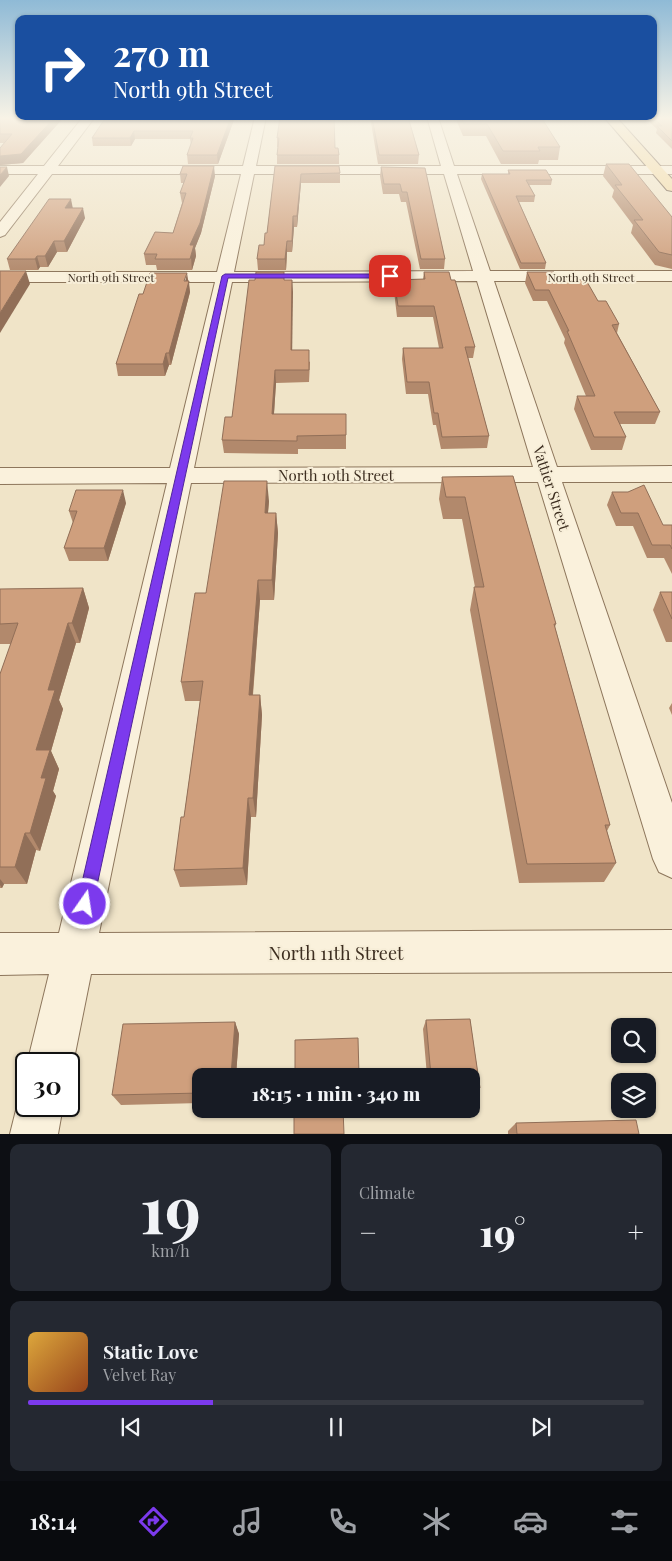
<!DOCTYPE html>
<meta charset="utf-8">
<style>
:root{--surface:#171b24;--page:#242831;--text:#f1f3f6;--muted:#9ea1a6;--line:#363941;--accent:#7c3aed}
body{margin:0;font-family:"Playfair Display",serif;background:var(--page);color:var(--text);height:100vh;display:flex;flex-direction:column;font-size:19px;white-space:nowrap}
*{box-sizing:border-box;margin:0}
p{font-size:16px;color:var(--muted)}
.icon{flex:none;width:28px;height:28px;fill:none;stroke:currentColor;stroke-width:2;stroke-linecap:round;stroke-linejoin:round}
.map{position:relative;height:1134px;overflow:hidden}
.side{display:flex;flex-direction:column;gap:10px;padding:10px;background:#0d0f14;flex:1}
.side>*{flex:none}
.hud{position:absolute;left:15px;top:15px;width:642px;height:105px;border-radius:10px;box-shadow:0 1px 4px #0004;background:#1a4fa0;color:#fff;overflow:hidden}
.buttons{position:absolute;left:611px;top:1018px;display:grid;gap:10px}
.buttons a{display:grid;place-items:center;width:45px;height:45px;border-radius:10px;background:var(--surface);box-shadow:0 1px 4px #0004;font-size:25px}
.speed{position:absolute;left:15px;top:1052px;display:flex;gap:10px;font-size:25px;font-weight:700;text-align:center}
.speed>*{display:grid;place-content:center;width:65px;height:65px;border-radius:50%;background:var(--surface);box-shadow:0 1px 4px #0004;line-height:1}
.speed .limit{border:2px solid #111;border-radius:8px;background:#fff;color:#111}
.pin{position:absolute;display:grid;place-items:center;width:42px;height:42px;color:#fff;margin:-21px;border-radius:10px;box-shadow:0 2px 8px #0006}
.me{position:absolute;width:55px;margin:-28px;rotate:13deg;stroke-linejoin:round;filter:drop-shadow(0 0 4px #0008)}
.turn{display:flex;align-items:center;gap:18px;height:105px;padding:0 15px;font-size:22px}
.turn .icon{width:65px;height:65px;stroke-width:2.5}
.turn b{display:block;font-size:35px;line-height:42px}
.big{font-size:38px;font-weight:800;line-height:1.1}
.side .widget{flex:1;display:flex;flex-direction:column;justify-content:center;gap:8px;min-width:0;padding:0 18px;border-radius:10px;background:var(--page)}
.side .dial{align-items:center;gap:0}
.dial b{font-size:65px;line-height:1}
.song{display:flex;align-items:center;gap:15px}
.cover{width:60px;height:60px;border-radius:8px;background:linear-gradient(135deg,hsl(40 70% 55%),hsl(20 70% 35%))}
.played{height:5px;border-radius:2px;background:linear-gradient(90deg,var(--accent) 30%,var(--line) 30%)}
.keys{display:flex;justify-content:space-around;direction:ltr}
.heat{display:flex;justify-content:space-between;align-items:center;font-size:28px;direction:ltr}
.side .tiles{flex:1;display:grid;gap:10px;grid-template-columns:1fr 1fr}
.widget:last-child{grid-column:span 2}
.trip{position:absolute;left:192px;top:1068px;width:288px;height:50px;border-radius:10px;background:var(--surface);box-shadow:0 1px 4px #0004;font-weight:800;line-height:50px;text-align:center}
.menu{display:flex;height:80px;justify-content:space-around;align-items:center;background:#090b0e;color:var(--muted)}
.menu .icon{width:35px;height:35px}
.menu .active{color:var(--accent)}
.menu b{font-size:22px;color:var(--text)}
.map>svg:first-child{display:block}
.lines{fill:none;stroke-linecap:round;stroke-linejoin:round}
.minor-casing{stroke:#8d765c;stroke-width:2}
.major-casing{stroke:#5b4430;stroke-width:2}
.minor{fill:#faf1dc;fill-rule:evenodd}
.major{fill:#f3d9a0;fill-rule:evenodd}
.wall{fill:#b2896c}
.shaded-wall{fill:#916f58}
.building{fill:#cf9f7d;stroke:#916f58}
.route{fill:#7c3aed;stroke:#51269a}
.labels{text-anchor:middle;dominant-baseline:central;stroke-width:4;stroke-linejoin:round;paint-order:stroke}
.far-street-label{font-size:12px;fill:#3d2e20;stroke:#f7eed8}
.street-label{font-size:15px;fill:#3d2e20;stroke:#f7eed8}
.near-street-label{font-size:18px;fill:#3d2e20;stroke:#f7eed8}
</style>
<div class="map">
<svg width="672" height="1134" viewBox="0 0 672 1134">
<rect width="100%" height="100%" fill="#f0e4c8"/>
<g class="lines">
<defs>
<g id="minor">
<path d="M83,117H95L58,166H243L255,117H266L256,166H441L427,117H438L454,166H672V174H457L490,271H672V281H494L557,467L672,466V482H562L672,803V878L659,872L653,859L538,482L191,483L99,933L672,930V972L91,974L73,1064L69,1074V1064H27L49,974L0,975V933H59L167,483L0,484V468H170L215,282H0V272H217L241,174H52L5,235L0,237V222L38,174H0V166H44ZM254,174H444L473,271L234,272ZM477,281L533,467L194,468L232,282Z"/>
<polygon points="26,1088 26,1106 63,1106 58,1134 10,1134 17,1106 23,1089"/>
</g>
<polygon id="major" points="604,117 616,117 672,179 672,191 667,190"/>
</defs>
<!-- minor casing -->
<use href="#minor" class="minor-casing"/>
<!-- major casing -->
<use href="#major" class="major-casing"/>
<!-- minor -->
<use href="#minor" class="minor"/>
<!-- major -->
<use href="#major" class="major"/>
</g>
<!-- wall -->
<g class="wall">
<polygon points="0,117 64,117 23,163 0,165 0,148 4,143 0,143"/>
<polygon points="106,117 235,117 218,164 188,164 187,155 191,145 190,139 135,139 131,146 93,146 92,138"/>
<polygon points="370,117 412,117 412,119 409,119 419,155 418,164 378,164"/>
<polygon points="455,117 541,117 560,147 558,160 539,160 538,164 501,164 486,136 463,136"/>
<polygon points="644,117 672,117 672,149 656,133 657,129"/>
<polygon points="277,138 335,148 339,155 339,164 277,164 277,155 278,147 277,147"/>
<polygon points="606,164 672,217 672,269 655,265 631,233 633,225 612,197 614,190 603,176"/>
<polygon points="183,166 215,176 201,233 195,248 196,256 192,270 157,270 156,265 146,265 144,254 173,233 182,203 180,193 184,183 181,183 180,174"/>
<polygon points="275,166 340,173 340,183 301,183 297,227 294,227 292,252 287,252 286,270 258,270 257,259 264,245 267,233"/>
<polygon points="381,167 425,168 445,259 444,269 420,269 406,202 401,202 399,194 383,194 380,176"/>
<polygon points="508,170 552,180 551,185 529,185 535,196 534,202 519,202 546,263 545,269 520,269 481,179 482,174 508,174"/>
<polygon points="73,208 85,218 67,252 57,252 48,267 40,267 38,270 10,270 7,259"/>
<polygon points="424,272 451,280 475,347 473,358 468,358 489,436 487,448 441,449 436,425 433,425 428,394 406,394 402,359 403,348 439,348 433,317 397,317 394,291 394,280 423,279"/>
<polygon points="527,272 557,279 598,301 619,324 617,333 660,412 655,424 620,424 626,437 622,450 591,450 574,409 577,396 586,396 564,343 565,339 547,301 533,301 525,283"/>
<polygon points="285,280 292,280 292,350 310,362 309,382 276,383 274,414 346,435 346,449 298,449 298,454 224,453 222,440 232,417"/>
<polygon points="189,281 190,292 171,365 169,365 165,376 118,376 116,364 143,294"/>
<polygon points="513,476 556,624 555,627 610,825 607,831 616,863 604,882 519,883 470,610 474,587 475,587 462,519 443,519 439,499 442,477"/>
<polygon points="612,492 663,525 672,525 672,574 664,558 647,558 633,526 616,526 607,505"/>
<polygon points="269,501 268,513 276,513 278,533 274,600 260,600 253,695 260,695 262,715 256,817 251,817 247,885 180,887 174,870 184,817 200,701 185,701 181,682 206,593"/>
<polygon points="126,503 108,561 69,561 64,548 73,523 69,511"/>
<polygon points="83,588 89,608 80,643 76,643 59,700 63,709 51,751 59,769 53,791 56,796 40,851 36,850 27,884 4,884 2,888 0,888 0,674 11,644 0,644 0,589"/>
<polygon points="660,592 672,592 672,642 666,642 653,610"/>
<polygon points="672,703 672,715 669,708"/>
<polygon points="470,1019 480,1088 475,1095 471,1095 471,1076 427,1076 423,1029 426,1020"/>
<polygon points="235,1022 239,1034 236,1076 201,1076 201,1103 121,1105 112,1095"/>
<polygon points="516,1123 639,1134 508,1134 508,1131"/>
</g>
<!-- shaded-wall -->
<g class="shaded-wall">
<polygon points="55,117 64,117 23,163 0,165 0,156"/>
<polygon points="231,117 235,117 218,164 217,155"/>
<polygon points="134,131 135,139 131,146 130,138"/>
<polygon points="214,166 215,176 201,233 195,248 196,256 192,270 190,245"/>
<polygon points="7,167 9,176 0,187 0,175"/>
<polygon points="301,174 301,183 297,227 297,216"/>
<polygon points="71,199 73,209 65,208"/>
<polygon points="83,208 85,218 67,252 64,241"/>
<polygon points="293,216 294,227 292,252 292,241"/>
<polygon points="54,241 57,252 48,267 45,256"/>
<polygon points="287,241 287,252 286,270 285,259"/>
<polygon points="37,256 40,267 38,270 35,259"/>
<polygon points="26,271 30,284 0,333 0,313"/>
<polygon points="187,273 190,292 171,365 169,353"/>
<polygon points="292,280 293,292 292,363 291,350"/>
<polygon points="166,353 169,365 165,376 163,364"/>
<polygon points="275,370 276,383 273,427 272,414"/>
<polygon points="267,481 269,501 266,534 265,513"/>
<polygon points="123,490 126,503 108,561 104,548"/>
<polygon points="276,513 278,533 274,600 272,580"/>
<polygon points="258,580 260,600 251,715 249,695"/>
<polygon points="83,588 89,608 80,643 72,623"/>
<polygon points="68,623 76,643 59,700 63,709 51,751 59,769 53,791 56,796 40,851 30,833 41,778 36,750 48,690"/>
<polygon points="260,695 262,715 256,817 253,798"/>
<polygon points="248,798 251,817 247,885 243,868"/>
<polygon points="25,833 36,850 27,884 15,867"/>
<polygon points="0,879 4,884 2,888 0,885"/>
<polygon points="235,1022 239,1034 236,1076 231,1076"/>
</g>
<!-- building -->
<g class="building">
<polygon points="3,117 55,117 21,154 0,156 0,148 12,134 0,134 0,120"/>
<polygon points="106,117 231,117 217,155 187,155 193,138 190,138 193,131 134,131 130,138 92,138"/>
<polygon points="280,117 334,117 335,148 338,148 339,155 277,155 279,138 277,138"/>
<polygon points="372,117 408,117 419,155 379,155"/>
<polygon points="461,117 541,117 560,147 538,147 540,151 503,151 487,124 464,124"/>
<polygon points="652,117 672,117 672,141 657,126 662,126"/>
<polygon points="606,164 629,164 672,217 672,255 659,252 634,220 643,220 615,185 622,185"/>
<polygon points="183,166 214,166 200,223 190,245 194,245 190,259 155,259 157,254 144,254 155,232 173,233 186,193 180,193 187,174 180,174"/>
<polygon points="275,166 339,166 340,173 301,174 297,216 293,216 292,241 287,241 285,259 257,259 259,245 264,245 265,233 267,233"/>
<polygon points="0,167 7,167 0,175"/>
<polygon points="381,167 425,168 445,259 421,259 407,192 402,192 400,184 384,184"/>
<polygon points="508,170 546,170 552,180 526,180 535,196 516,196 546,263 521,263 482,174 510,174"/>
<polygon points="49,199 71,199 65,208 83,208 64,241 54,241 45,256 37,256 35,259 7,259"/>
<polygon points="0,271 26,271 0,313"/>
<polygon points="256,272 284,272 284,280 292,280 291,350 309,350 309,370 275,370 272,414 346,414 346,435 297,436 297,441 222,440 225,417 232,417 249,280 255,280"/>
<polygon points="424,272 449,272 451,280 455,280 475,347 465,347 489,436 442,437 438,413 434,413 429,382 407,382 403,348 443,348 434,306 398,306 394,280 425,279"/>
<polygon points="527,272 554,272 557,279 586,280 598,301 606,301 619,324 612,325 660,412 614,412 626,437 594,437 577,396 595,396 567,331 569,331 549,290 535,290"/>
<polygon points="150,273 187,273 184,281 189,281 169,353 166,353 163,364 116,364 139,294 143,294"/>
<polygon points="513,476 556,624 554,624 610,825 605,825 616,863 527,864 474,587 484,587 465,497 446,497 442,477"/>
<polygon points="224,481 267,481 265,513 276,513 272,580 258,580 249,695 260,695 253,798 248,798 243,868 174,870 181,817 184,817 203,681 181,682 195,593 206,593"/>
<polygon points="644,485 663,525 672,525 672,549 670,545 652,545 638,513 621,513 612,492 628,492"/>
<polygon points="76,490 123,490 104,548 64,548 77,511 69,511"/>
<polygon points="83,588 72,623 68,623 48,690 55,690 36,750 50,750 41,778 46,778 30,833 25,833 15,867 0,867 0,674 18,623 0,624 0,589"/>
<polygon points="660,592 672,592 672,619"/>
<polygon points="470,1019 480,1088 471,1089 471,1076 431,1076 426,1020"/>
<polygon points="235,1022 231,1076 201,1076 201,1093 112,1095 123,1024"/>
<polygon points="358,1038 359,1076 295,1076 295,1040"/>
<polygon points="294,1109 343,1109 344,1134 294,1134"/>
<polygon points="636,1120 639,1134 517,1134 516,1123"/>
</g>
<!-- sky -->
<linearGradient id="sky" x2="0" y2="1"><stop stop-color="#8fbad6"/><stop offset="0.43" stop-color="#f8f3e6"/><stop offset="1" stop-color="#f8f3e6" stop-opacity="0"/></linearGradient>
<rect width="672" height="275" fill="url(#sky)"/>
<!-- route -->
<polygon class="route" points="390,274 392,278 228,278 93,904 91,910 85,913 79,910 77,904 222,276 225,274"/>
<g class="labels">
<!-- far-street labels -->
<g class="far-street-label">
<text x="111" y="277">North 9th Street</text>
<text x="591" y="277">North 9th Street</text>
</g>
<!-- street labels -->
<g class="street-label">
<text x="336" y="475">North 10th Street</text>
<text transform="translate(552 488) rotate(72)">Vattier Street</text>
</g>
<!-- near-street labels -->
<g class="near-street-label">
<text x="336" y="953">North 11th Street</text>
</g>
</g>
</svg>
<div class="buttons">
<a><svg class="icon" aria-label="search" viewBox="0 0 24 24"><circle cx="10" cy="10" r="6"/><path d="M15 15l6 6"/></svg></a>
<a><svg class="icon" aria-label="layers" viewBox="0 0 24 24"><path d="M12 4l9 5-9 5-9-5zM3 14l9 5 9-5"/></svg></a>
</div>
<div class="speed"><div class="limit">30</div></div>
<div class="pin" style="left:390px;top:276px;background:#d93025"><svg class="icon" aria-label="arrive" viewBox="0 0 24 24"><path d="M6 21V4h12l-3 4 3 4H6"/></svg></div>
<svg class="me" style="left:85px;top:904px" viewBox="-20 -20 40 40"><circle r="17" fill="#7c3aed" stroke="#fff" stroke-width="3"/><path d="M0-11L8 9 0 5-8 9z" fill="#fff"/></svg>
<div class="trip">18:15 · 1 min · 340 m</div>
<div class="hud">
<div class="turn"><svg class="icon" aria-label="right" viewBox="0 0 24 24"><path d="M7 20v-9h11M14 6l5 5-5 5"/></svg><div><b>270 m</b>North 9th Street</div></div>
</div>
</div>
<section class="side">
<div class="tiles">
<div class="widget dial"><b>19</b><p>km/h</p></div>
<div class="widget"><p>Climate</p>
<div class="heat"><a>−</a><b class="big">19°</b><a>+</a></div>
</div>
<div class="widget">
<div class="song"><i class="cover"></i><div><b>Static Love</b><p>Velvet Ray</p></div></div>
<div class="played"></div>
<div class="keys"><svg class="icon" aria-label="previous" viewBox="0 0 24 24"><path d="M18 5L8 12l10 7zM5 5v14"/></svg><svg class="icon" aria-label="pause" viewBox="0 0 24 24"><path d="M8 5v14M16 5v14"/></svg><svg class="icon" aria-label="next" viewBox="0 0 24 24"><path d="M6 5l10 7-10 7zM19 5v14"/></svg></div>
</div>
</div>
</section>
<nav class="menu">
<b>18:14</b>
<svg class="icon active" aria-label="directions" viewBox="0 0 24 24"><path d="M12 3l9 9-9 9-9-9zM9 14v-3h6M13 9l2 2-2 2"/></svg>
<svg class="icon" aria-label="music" viewBox="0 0 24 24"><path d="M9 18V5l10-2v13"/><circle cx="6" cy="18" r="3"/><circle cx="16" cy="16" r="3"/></svg>
<svg class="icon" aria-label="phone" viewBox="0 0 24 24"><path d="M5 4h4l2 5-3 2q2 4 5 5l2-3 5 2v4C11 20 4 13 5 4z"/></svg>
<svg class="icon" aria-label="climate" viewBox="0 0 24 24"><path d="M12 3v18M4 7l16 10M4 17L20 7"/></svg>
<svg class="icon" aria-label="car" viewBox="0 0 24 24"><path d="M5 17H2v-5l4-1 3-4h7l3 4 3 1v5h-3M9 17h6M6 11h13"/><circle cx="7" cy="17" r="2"/><circle cx="17" cy="17" r="2"/></svg>
<svg class="icon" aria-label="filters" viewBox="0 0 24 24"><path d="M4 7h16M4 17h16"/><circle cx="9" cy="7" r="2"/><circle cx="15" cy="17" r="2"/></svg>
</nav>
